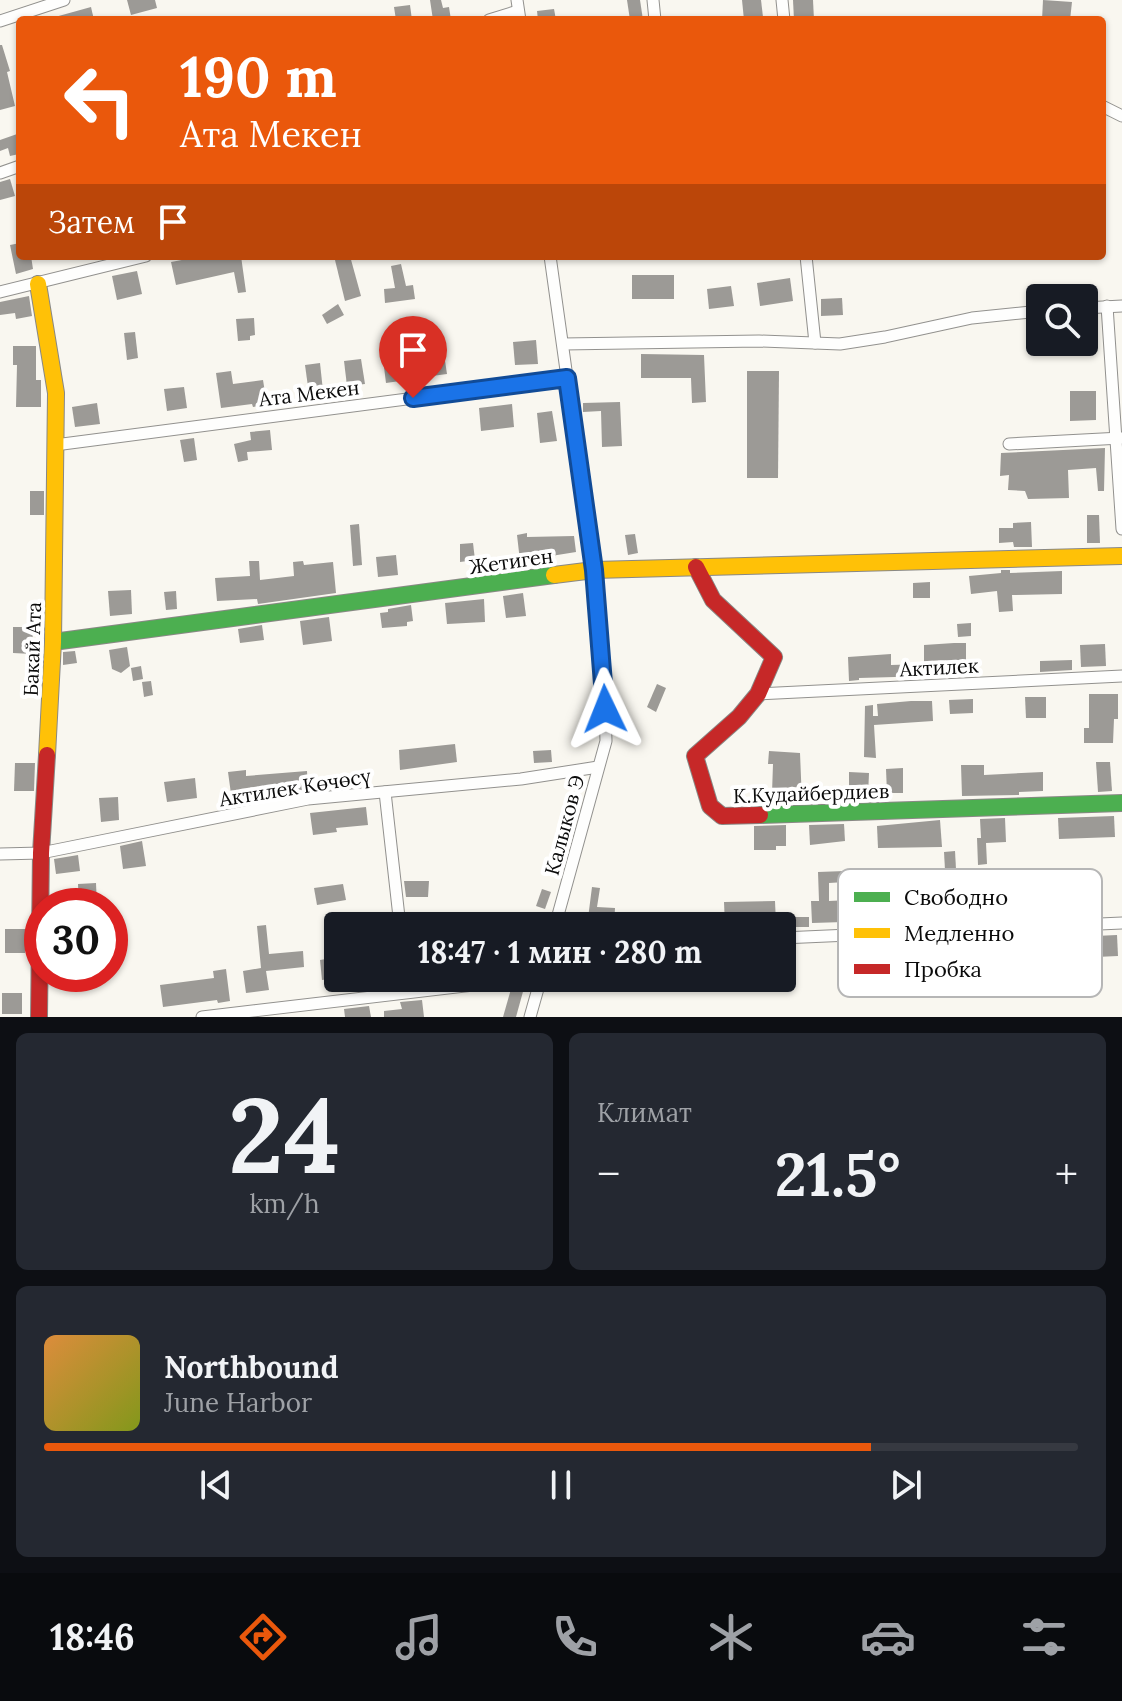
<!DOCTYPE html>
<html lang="ru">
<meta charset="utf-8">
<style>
:root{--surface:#171b24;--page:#242831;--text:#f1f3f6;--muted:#9ea1a6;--line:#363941;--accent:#ea580c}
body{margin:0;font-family:Lora,serif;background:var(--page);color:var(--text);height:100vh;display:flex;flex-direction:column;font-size:30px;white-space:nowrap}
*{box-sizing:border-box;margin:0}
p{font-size:26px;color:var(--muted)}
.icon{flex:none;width:44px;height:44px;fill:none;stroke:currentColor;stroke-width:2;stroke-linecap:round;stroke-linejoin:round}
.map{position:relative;height:1017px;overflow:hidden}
.panel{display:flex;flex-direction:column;gap:16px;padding:16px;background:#0d0f14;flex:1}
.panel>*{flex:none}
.hud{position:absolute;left:16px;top:16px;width:1090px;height:244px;border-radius:8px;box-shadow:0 2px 6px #0004;background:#ea580c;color:#fff;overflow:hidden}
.controls{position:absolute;left:1026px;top:284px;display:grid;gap:16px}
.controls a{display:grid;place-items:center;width:72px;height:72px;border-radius:8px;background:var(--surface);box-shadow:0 2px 6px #0004;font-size:40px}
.speed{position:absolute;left:24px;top:888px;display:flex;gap:16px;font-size:40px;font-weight:700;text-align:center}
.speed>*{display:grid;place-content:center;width:104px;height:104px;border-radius:50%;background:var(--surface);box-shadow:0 2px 6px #0004;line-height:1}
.speed .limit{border:12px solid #d22;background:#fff;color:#111}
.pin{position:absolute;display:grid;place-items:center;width:68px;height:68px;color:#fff;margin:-82px -34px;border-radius:50% 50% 50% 0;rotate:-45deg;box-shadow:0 0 8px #0007}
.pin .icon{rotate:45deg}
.me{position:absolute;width:88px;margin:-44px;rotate:358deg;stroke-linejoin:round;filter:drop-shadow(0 0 6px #0008)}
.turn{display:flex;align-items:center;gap:28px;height:168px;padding:0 32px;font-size:36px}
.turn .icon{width:104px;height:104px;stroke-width:2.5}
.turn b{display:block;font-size:56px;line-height:68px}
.then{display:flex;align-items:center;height:76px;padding:0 32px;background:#0003;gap:16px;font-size:30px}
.big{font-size:60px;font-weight:700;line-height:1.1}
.panel .widget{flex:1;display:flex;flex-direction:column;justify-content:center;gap:12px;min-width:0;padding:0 28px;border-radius:12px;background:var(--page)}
.panel .dial{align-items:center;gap:0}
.dial b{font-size:104px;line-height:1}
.song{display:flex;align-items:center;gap:24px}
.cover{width:96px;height:96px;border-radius:12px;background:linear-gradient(135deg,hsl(30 70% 55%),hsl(70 70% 35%))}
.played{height:8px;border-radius:4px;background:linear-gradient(90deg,var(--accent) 80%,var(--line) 80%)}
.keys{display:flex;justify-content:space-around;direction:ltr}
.heat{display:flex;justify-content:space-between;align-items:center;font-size:44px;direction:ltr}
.panel .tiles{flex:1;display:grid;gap:16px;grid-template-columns:1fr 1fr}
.widget:last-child{grid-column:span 2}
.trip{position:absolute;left:324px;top:912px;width:472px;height:80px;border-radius:8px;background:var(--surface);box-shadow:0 2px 6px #0004;font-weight:700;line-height:80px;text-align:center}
.tab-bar{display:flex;height:128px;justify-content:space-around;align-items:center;background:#090b0e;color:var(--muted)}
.tab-bar .icon{width:56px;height:56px}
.tab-bar .selected{color:var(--accent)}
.tab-bar b{font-size:36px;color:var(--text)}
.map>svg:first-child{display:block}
.building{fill:#9c9a96}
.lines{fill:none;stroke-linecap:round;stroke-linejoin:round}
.street-casing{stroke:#92918e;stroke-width:13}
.fast-casing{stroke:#898885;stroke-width:18}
.slow-casing{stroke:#898885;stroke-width:18}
.jam-casing{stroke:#898885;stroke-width:18}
.street{stroke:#fefefd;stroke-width:11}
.fast{stroke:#4caf50;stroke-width:16}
.slow{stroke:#ffc107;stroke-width:16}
.jam{stroke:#c62828;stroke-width:16}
.route-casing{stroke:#114b97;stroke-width:20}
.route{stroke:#1a73e8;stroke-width:14}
.labels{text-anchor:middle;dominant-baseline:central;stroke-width:8;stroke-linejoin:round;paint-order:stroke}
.street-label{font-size:20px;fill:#0b0b0b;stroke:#fff}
.key{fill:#fff;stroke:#b6b6b6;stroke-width:2}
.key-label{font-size:22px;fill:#0b0b0b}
</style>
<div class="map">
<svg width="1122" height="1017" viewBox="0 0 1122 1017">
<rect width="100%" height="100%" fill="#f9f7f0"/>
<!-- building -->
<g class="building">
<polygon points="127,0 155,0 157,8 131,15"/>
<polygon points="430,0 441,0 443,8 449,7 451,20 433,20"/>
<polygon points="627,0 640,0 643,20 630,20"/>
<polygon points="742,0 761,0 763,17 744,20"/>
<polygon points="793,0 813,0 814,20 794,20"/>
<polygon points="1043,0 1072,2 1070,20 1042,20"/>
<polygon points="410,5 412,20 396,20 394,7"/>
<polygon points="91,7 94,20 56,20 55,17"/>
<polygon points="554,9 556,20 538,20 537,11"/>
<polygon points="0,45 2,45 10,71 7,72 15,106 0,110"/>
<polygon points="20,133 19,154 10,156 8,148 0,151 0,140"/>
<polygon points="10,179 15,196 0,200 0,182"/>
<polygon points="20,243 20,256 31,256 33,269 16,274 10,245"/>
<polygon points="203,256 241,256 246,292 238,293 234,272 176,285 171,262"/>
<polygon points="334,256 350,256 361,296 345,301"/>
<polygon points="401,264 406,286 413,285 415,299 385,303 384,289 395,288 391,266"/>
<polygon points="137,271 142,294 117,300 112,276"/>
<rect x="632" y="275" width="42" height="24"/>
<polygon points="790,278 793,301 760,306 757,283"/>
<polygon points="731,286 734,306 709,309 707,289"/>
<polygon points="29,296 32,316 16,319 15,313 0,315 0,302"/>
<polygon points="842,298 843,315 821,316 821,299"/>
<polygon points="338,304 344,315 327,324 322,315"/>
<polygon points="254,318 255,335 250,336 250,340 238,341 236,319"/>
<polygon points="135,332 138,358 127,360 124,333"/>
<polygon points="536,340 538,364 515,365 513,342"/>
<polygon points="13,346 36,346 36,380 41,380 41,407 16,407 17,365 13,365"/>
<polygon points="444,354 447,374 432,376 429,356"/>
<polygon points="641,354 704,355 706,402 692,403 691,378 641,378"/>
<polygon points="404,356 407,380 386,383 383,359"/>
<polygon points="361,359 365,384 347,386 344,361"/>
<polygon points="320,363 323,391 309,394 305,365"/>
<polygon points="231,371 233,384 263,380 267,405 253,407 252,404 221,408 216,373"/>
<polygon points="747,371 779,371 778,478 747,478"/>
<polygon points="184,387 187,408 167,411 164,389"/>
<polygon points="1070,391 1096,391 1096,420 1070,421"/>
<polygon points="620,402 622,446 602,447 601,411 583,412 583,403"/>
<polygon points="97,403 100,424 75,427 72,407"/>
<polygon points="512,404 514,427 481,431 479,408"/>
<polygon points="552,411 557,441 540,443 537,413"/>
<polygon points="270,430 272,450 247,452 248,460 238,462 234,444 251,440 250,432"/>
<polygon points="194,438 197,460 184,462 180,440"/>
<polygon points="1105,448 1104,491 1098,491 1096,468 1068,470 1069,498 1028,499 1025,491 1008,490 1009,475 1000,476 1001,453"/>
<rect x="30" y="491" width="14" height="24"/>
<polygon points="1087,515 1099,515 1100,543 1087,543"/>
<polygon points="1031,522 1032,547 1014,547 1013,542 999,543 999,528 1013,528 1013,523"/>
<polygon points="359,524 362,565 353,566 350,525"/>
<polygon points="527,533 527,537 574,536 576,552 520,561 517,535"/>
<polygon points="635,534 638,553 628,555 625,535"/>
<polygon points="473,543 475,560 460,562 460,544"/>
<polygon points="396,555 398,575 378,577 376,557"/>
<polygon points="249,561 259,561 260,580 294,576 293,562 303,561 304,565 333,562 336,593 258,604 257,599 217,601 215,578 250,576"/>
<polygon points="1001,570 1010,570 1010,573 1062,571 1062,594 1012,595 1013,611 999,612 997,591 971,594 969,576 1001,573"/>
<polygon points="930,582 930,598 913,598 913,583"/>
<polygon points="131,590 132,614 110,616 108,591"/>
<polygon points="176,591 177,609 166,610 164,592"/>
<polygon points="523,593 526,616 506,618 503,596"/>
<polygon points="484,599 485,622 447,624 445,603"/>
<polygon points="411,605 413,621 407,622 407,626 382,628 380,613 388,612 388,609"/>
<polygon points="329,617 332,641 303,645 300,621"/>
<polygon points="971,623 971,636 958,637 957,624"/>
<polygon points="262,625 264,640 240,643 238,629"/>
<polygon points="13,627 33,627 32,654 13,653"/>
<polygon points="954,643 966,643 966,675 859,678 859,680 849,681 848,657 891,654 891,665 924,664 924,645"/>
<polygon points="1105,644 1106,666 1081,667 1080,645"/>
<polygon points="127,647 130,666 121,673 112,669 109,650"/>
<polygon points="75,651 77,663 63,665 63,652"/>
<polygon points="1072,660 1072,670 1040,672 1040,661"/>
<polygon points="141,666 143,679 133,681 131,668"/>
<polygon points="151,681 153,695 144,697 142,682"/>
<polygon points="657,684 666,688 656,712 647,707"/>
<polygon points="1089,694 1118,694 1118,719 1114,719 1113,743 1084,743 1084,728 1089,728"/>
<polygon points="1025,697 1046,697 1046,718 1026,718"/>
<polygon points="973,699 973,713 950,714 949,700"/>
<polygon points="911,701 932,701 933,721 874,725 876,758 864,757 865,706 873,705 873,716 878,716 877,704"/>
<polygon points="455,744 457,762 400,770 399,750"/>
<polygon points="551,750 552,762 534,763 533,751"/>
<polygon points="769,751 800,753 802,802 780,803 780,793 772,793 773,764 768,764"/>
<polygon points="1096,762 1110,762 1112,791 1098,792"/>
<polygon points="15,763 35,763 34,791 14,791"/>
<polygon points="961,765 984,765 984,775 1043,772 1043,791 1019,792 1019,795 962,796"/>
<polygon points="903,768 903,793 887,793 886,769"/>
<polygon points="246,770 246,776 307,771 308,790 294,791 294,786 231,794 228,772"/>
<polygon points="849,772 869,773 868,796 849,795"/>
<polygon points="195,778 197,798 167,802 164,782"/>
<polygon points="118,797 119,820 101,822 99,798"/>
<polygon points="366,807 368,825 336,828 337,832 313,835 310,813"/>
<polygon points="1114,816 1115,837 1059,839 1058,818"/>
<polygon points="1005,818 1006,842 986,843 987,864 978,865 977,838 981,838 980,819"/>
<polygon points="940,820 942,847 878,848 877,826"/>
<polygon points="844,824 845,841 810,845 809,825"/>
<polygon points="786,825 786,846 776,846 776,850 754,850 754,826"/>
<polygon points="142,841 146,866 123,869 120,846"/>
<polygon points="955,851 956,869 945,870 944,852"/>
<polygon points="78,855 80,871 56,874 54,859"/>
<polygon points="997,868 1011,868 1012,913 990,914 990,894 998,893"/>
<polygon points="845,871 845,882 829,883 829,901 891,898 891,875 910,874 911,886 907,886 908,920 812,923 811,901 819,901 818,872"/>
<polygon points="404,881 429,881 428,897 406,897"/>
<polygon points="96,883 97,906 79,906 78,884"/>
<polygon points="343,884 346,900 317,905 314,888"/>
<polygon points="592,887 600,888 597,907 615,908 614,926 587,926"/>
<polygon points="542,889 551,892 545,909 536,906"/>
<polygon points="775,901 776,924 725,926 724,902"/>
<rect x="784" y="917" width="25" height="10"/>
<polygon points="266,925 269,954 303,951 304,967 266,971 269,990 246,993 243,971 261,968 257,926"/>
<rect x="5" y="929" width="20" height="24"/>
<polygon points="1117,935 1118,956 1096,957 1095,936"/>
<polygon points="338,957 338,978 322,980 320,960"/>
<polygon points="226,969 230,1001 218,1003 217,1000 163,1007 160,985 214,978 213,971"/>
<polygon points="524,988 516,1017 503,1017 511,989"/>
<rect x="2" y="993" width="20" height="21"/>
<polygon points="422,1000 424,1017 384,1017 384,1011 402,1009 400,1002"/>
<polygon points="369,1006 371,1017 345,1017 344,1009"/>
</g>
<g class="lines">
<defs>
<g id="street">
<polyline points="517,0 520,20"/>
<polyline points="653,0 655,20"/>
<polyline points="782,0 784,20"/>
<polyline points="489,20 518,11"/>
<polyline points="0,21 64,0"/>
<polyline points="1102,106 1122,116"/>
<polyline points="0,173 20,166"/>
<polyline points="550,256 594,570 604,677 606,741 555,926"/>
<polyline points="806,256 815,343"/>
<polyline points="0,292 146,256"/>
<polyline points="1107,306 1122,529"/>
<polyline points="1084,308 1122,306"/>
<polyline points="563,344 759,341 840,344 885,337 972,318 1040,311"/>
<polyline points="1009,444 1121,438"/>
<polyline points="55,445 567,378"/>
<polyline points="758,694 1122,676"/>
<polyline points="385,792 400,926"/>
<polyline points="0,854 41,853 308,799 521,779 598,767"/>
<polyline points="782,938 1122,923"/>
<polyline points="202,1017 534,978"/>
<polyline points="530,1017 541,978"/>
</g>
<g id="fast">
<polyline points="53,642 554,575"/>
<polyline points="760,815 1122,803"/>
</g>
<g id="slow">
<polyline points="38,284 56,393 53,642 47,755"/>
<polyline points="554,575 594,570 1122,556"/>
</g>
<g id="jam">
<polyline points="696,567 713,600 774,657 758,694 739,717 695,756 710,806 722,816 760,815"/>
<polyline points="39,1017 41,853 47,755"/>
</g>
</defs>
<!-- street casing -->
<use href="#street" class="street-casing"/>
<!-- fast casing -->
<use href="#fast" class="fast-casing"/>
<!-- slow casing -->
<use href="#slow" class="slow-casing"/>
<!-- jam casing -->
<use href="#jam" class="jam-casing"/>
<!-- street -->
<use href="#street" class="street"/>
<!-- fast -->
<use href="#fast" class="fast"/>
<!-- slow -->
<use href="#slow" class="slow"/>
<!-- jam -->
<use href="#jam" class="jam"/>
</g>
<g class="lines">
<defs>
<polyline id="route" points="413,398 567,378 594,570 605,709"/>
</defs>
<!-- route casing -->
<use href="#route" class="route-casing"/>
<!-- route -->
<use href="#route" class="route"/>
</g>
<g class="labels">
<!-- street labels -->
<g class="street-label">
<text transform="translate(309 393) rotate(-7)">Ата Мекен</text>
<text transform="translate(511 561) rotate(-8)">Жетиген</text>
<text transform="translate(32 649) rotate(-88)">Бакай Ата</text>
<text transform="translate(939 667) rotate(-3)">Актилек</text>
<text transform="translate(295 787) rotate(-9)">Актилек Көчөсү</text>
<text transform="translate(811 793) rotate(-2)">К.Кудайбердиев</text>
<text transform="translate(564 825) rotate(-75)">Калыков Э</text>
</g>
</g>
<!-- legend -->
<rect x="838" y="869" width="264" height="128" rx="12" class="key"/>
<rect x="854" y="892" width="36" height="10" fill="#4caf50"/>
<rect x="854" y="928" width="36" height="10" fill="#ffc107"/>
<rect x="854" y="964" width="36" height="10" fill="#c62828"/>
<g class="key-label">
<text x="904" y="905">Свободно</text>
<text x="904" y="941">Медленно</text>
<text x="904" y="977">Пробка</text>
</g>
</svg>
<div class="controls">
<a><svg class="icon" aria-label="search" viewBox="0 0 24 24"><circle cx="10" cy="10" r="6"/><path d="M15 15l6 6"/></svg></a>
</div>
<div class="speed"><div class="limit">30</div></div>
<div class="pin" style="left:413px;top:398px;background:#d93025"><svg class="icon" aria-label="arrive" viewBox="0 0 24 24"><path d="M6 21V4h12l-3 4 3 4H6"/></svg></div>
<svg class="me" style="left:605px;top:709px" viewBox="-20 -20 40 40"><path d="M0-17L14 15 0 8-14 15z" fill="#1a73e8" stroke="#fff" stroke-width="4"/></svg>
<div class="trip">18:47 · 1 мин · 280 m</div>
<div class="hud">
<div class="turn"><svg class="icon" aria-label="left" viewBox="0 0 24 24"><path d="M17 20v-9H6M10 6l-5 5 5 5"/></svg><div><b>190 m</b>Ата Мекен</div></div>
<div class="then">Затем<svg class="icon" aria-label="arrive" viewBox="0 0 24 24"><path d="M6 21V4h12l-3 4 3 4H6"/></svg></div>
</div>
</div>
<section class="panel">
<div class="tiles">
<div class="widget dial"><b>24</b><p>km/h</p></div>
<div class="widget"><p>Климат</p>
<div class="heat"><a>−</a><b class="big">21.5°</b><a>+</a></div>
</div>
<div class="widget">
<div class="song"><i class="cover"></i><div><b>Northbound</b><p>June Harbor</p></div></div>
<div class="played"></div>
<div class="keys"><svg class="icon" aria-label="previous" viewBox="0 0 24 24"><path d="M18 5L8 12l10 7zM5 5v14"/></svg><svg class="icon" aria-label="pause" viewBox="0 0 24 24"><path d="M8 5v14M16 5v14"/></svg><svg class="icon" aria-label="next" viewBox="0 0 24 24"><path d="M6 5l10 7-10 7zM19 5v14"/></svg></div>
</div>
</div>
</section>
<nav class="tab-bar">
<b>18:46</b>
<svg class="icon selected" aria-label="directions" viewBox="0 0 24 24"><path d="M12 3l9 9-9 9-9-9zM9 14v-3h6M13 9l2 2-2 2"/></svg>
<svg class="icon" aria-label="music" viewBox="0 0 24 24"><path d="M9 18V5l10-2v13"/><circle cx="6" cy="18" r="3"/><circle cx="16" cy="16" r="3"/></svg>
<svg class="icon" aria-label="phone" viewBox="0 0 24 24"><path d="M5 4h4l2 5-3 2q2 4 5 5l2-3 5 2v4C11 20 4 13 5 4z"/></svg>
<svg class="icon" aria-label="climate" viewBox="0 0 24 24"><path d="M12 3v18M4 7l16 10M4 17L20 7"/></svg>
<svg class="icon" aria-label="car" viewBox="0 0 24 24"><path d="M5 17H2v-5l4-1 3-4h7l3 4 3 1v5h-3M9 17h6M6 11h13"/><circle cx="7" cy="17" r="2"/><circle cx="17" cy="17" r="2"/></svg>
<svg class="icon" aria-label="filters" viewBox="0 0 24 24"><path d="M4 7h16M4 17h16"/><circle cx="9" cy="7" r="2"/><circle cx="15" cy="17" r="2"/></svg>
</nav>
